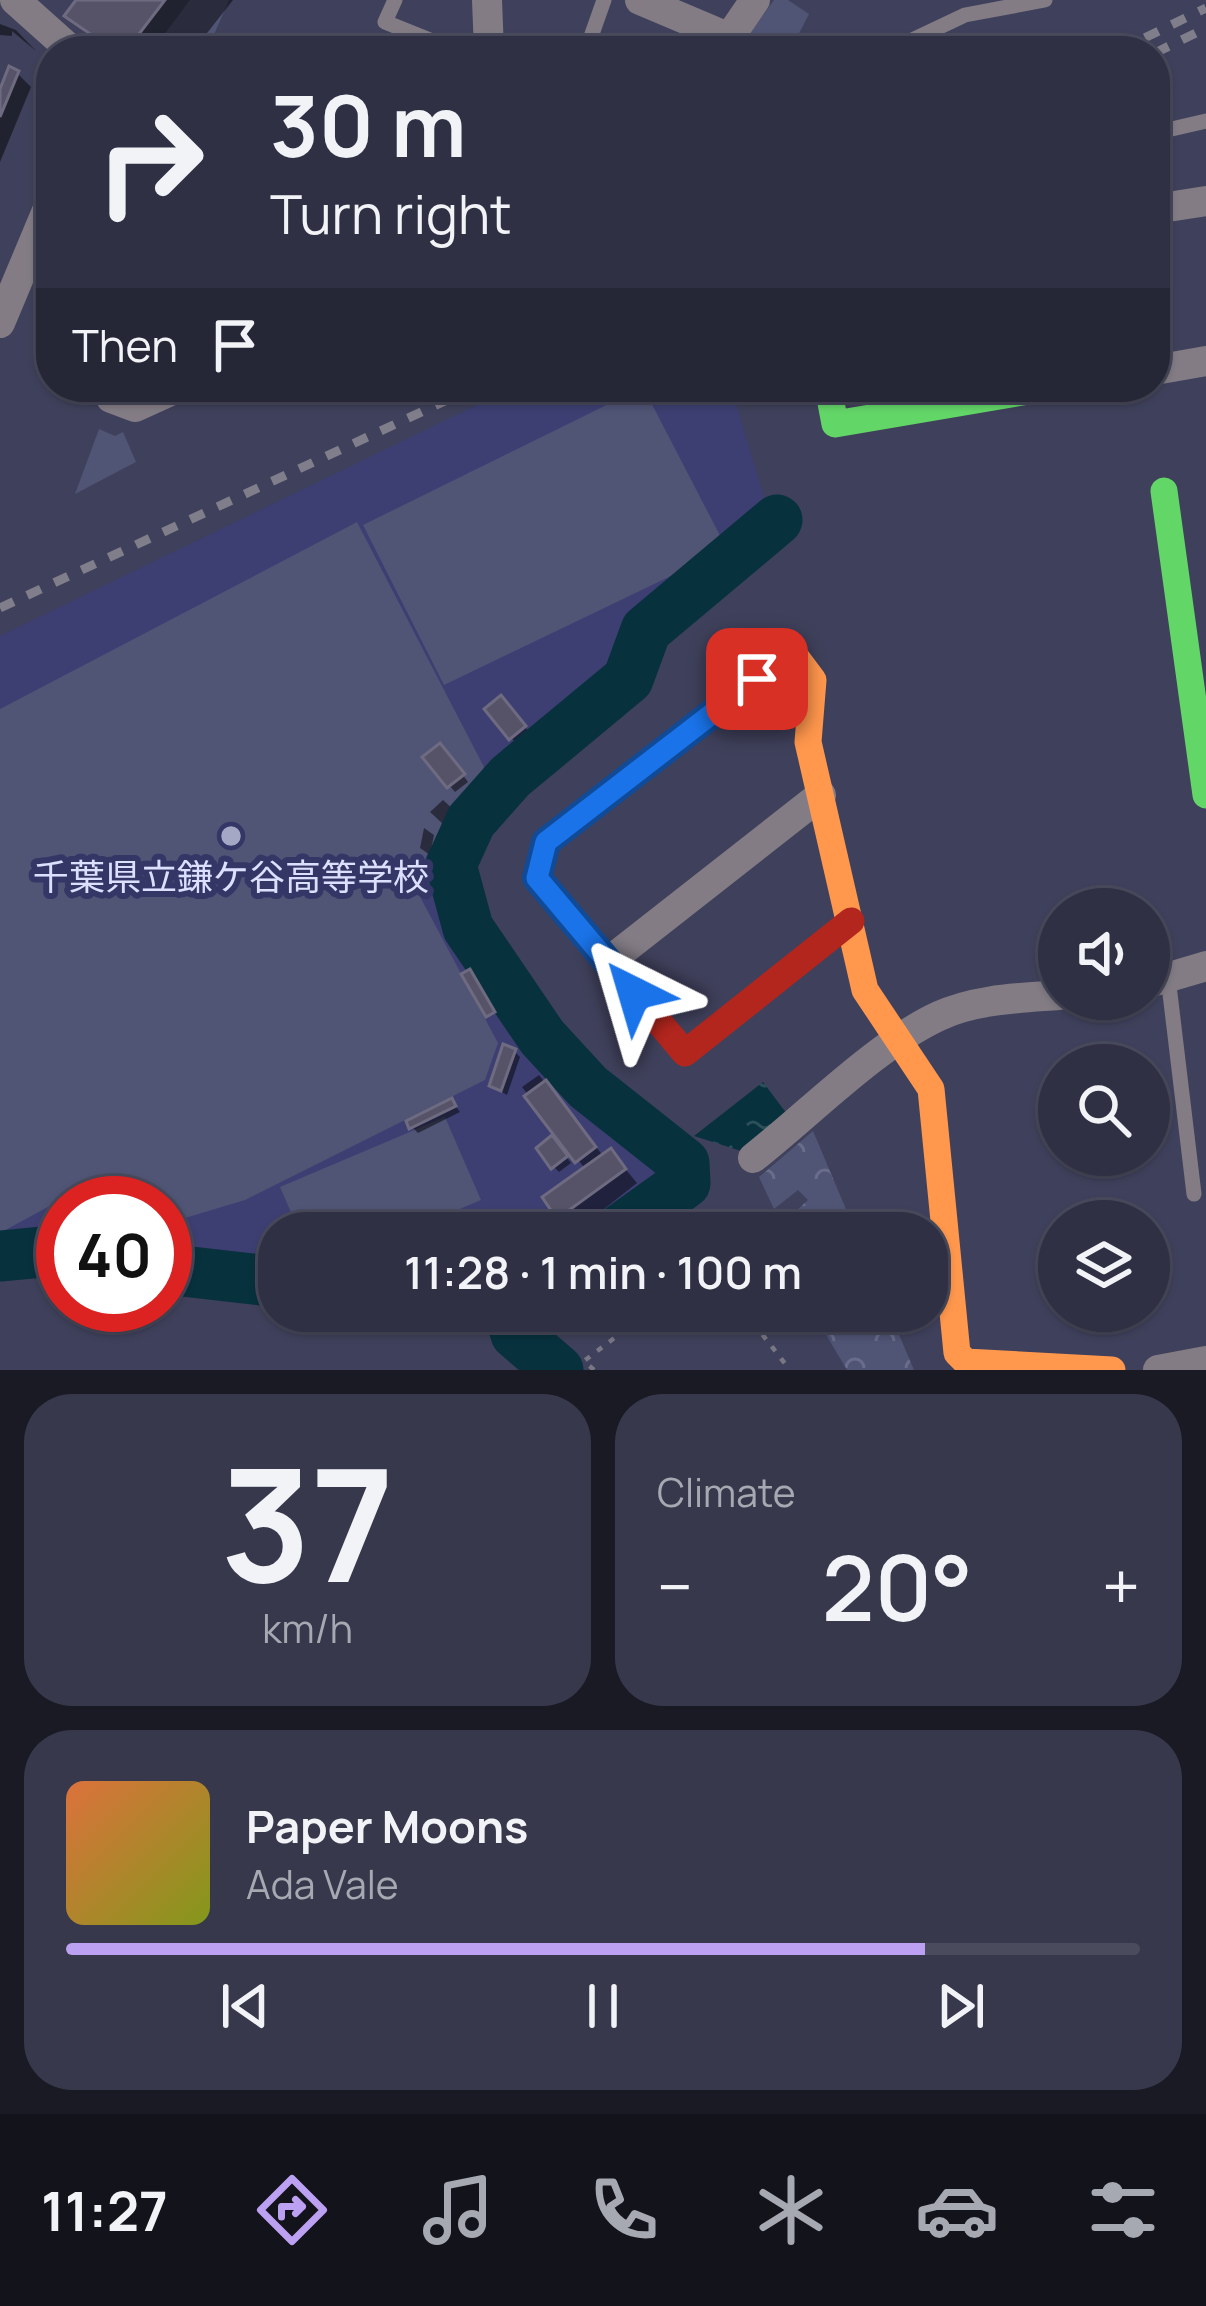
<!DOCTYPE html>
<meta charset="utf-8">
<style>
:root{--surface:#2f3044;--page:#37384b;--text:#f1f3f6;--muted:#a7a9b2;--line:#4a4b5d;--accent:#bca0f2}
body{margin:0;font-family:Manrope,"Noto Sans JP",sans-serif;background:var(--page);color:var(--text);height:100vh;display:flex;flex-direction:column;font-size:45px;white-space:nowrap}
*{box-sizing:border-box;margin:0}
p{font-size:39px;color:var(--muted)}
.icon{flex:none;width:66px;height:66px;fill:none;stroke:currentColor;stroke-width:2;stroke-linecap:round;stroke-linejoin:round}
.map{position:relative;height:1370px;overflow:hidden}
.sheet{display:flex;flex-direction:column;gap:24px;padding:24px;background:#1a1a25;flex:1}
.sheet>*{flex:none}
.banner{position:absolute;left:36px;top:36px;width:1134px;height:366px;border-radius:48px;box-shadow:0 3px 9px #0004,0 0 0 3px var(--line);background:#2f3044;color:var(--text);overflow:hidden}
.fabs{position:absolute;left:1038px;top:888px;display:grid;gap:24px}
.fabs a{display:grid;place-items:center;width:132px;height:132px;border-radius:50%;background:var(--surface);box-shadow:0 3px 9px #0004,0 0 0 3px var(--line);font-size:60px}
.speed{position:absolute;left:36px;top:1176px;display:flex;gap:24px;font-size:60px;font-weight:700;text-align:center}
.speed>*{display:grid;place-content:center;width:156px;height:156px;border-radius:50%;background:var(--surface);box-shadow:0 3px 9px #0004,0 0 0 3px var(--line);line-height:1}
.speed .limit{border:18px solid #d22;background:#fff;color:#111}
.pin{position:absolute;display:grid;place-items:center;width:102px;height:102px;color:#fff;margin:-51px;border-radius:24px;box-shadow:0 6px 18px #0006}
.me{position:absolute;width:132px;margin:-66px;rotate:320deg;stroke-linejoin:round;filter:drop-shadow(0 0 9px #0008)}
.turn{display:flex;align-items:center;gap:42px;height:252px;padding:0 36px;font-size:54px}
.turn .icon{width:156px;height:156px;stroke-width:2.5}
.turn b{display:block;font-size:84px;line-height:102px}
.then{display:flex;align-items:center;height:114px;padding:0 36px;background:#0003;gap:24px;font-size:45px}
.big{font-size:90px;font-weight:600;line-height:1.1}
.sheet .card{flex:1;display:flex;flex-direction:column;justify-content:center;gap:18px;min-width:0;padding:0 42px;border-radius:48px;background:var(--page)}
.sheet .dial{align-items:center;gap:0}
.dial b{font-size:156px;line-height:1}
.song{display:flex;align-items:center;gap:36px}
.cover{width:144px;height:144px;border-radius:18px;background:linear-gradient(135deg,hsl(20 70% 55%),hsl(70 70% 35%))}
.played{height:12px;border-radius:6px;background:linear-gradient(90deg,var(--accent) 80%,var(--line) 80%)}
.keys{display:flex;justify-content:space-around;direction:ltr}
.heat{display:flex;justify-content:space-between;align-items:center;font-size:66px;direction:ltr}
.sheet .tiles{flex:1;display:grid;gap:24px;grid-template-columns:1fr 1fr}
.card:last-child{grid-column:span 2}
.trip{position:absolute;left:258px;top:1212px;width:690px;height:120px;border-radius:48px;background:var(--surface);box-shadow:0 3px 9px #0004,0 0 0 3px var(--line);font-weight:600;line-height:120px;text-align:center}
.dock{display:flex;height:192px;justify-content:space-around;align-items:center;background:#13131b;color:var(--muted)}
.dock .icon{width:84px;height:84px}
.dock .active{color:var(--accent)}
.dock b{font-size:54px;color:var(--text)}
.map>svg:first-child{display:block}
.built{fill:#3d3f72}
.forest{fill:url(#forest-crowns)}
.green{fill:#505475}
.water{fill:url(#water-ripples)}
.shadow{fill:#0007}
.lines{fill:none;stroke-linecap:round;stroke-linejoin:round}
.river{stroke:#08313e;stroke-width:51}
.building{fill:#565369;stroke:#6e6b81;stroke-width:3}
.path{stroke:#7a7785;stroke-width:4.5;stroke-dasharray:6 9;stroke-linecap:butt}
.lane{stroke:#837c85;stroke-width:15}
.street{stroke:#837c85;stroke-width:30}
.fast{stroke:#63d668;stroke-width:27}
.slow{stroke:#ff974d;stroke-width:27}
.jam{stroke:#b3261e;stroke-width:27}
.rail{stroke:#817e8b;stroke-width:9;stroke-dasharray:15 15;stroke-linecap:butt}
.route-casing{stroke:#114b97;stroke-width:30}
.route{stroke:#1a73e8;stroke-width:21}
.poi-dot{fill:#a5a8c5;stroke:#343666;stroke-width:4.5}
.labels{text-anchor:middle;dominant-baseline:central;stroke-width:12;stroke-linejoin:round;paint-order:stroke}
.poi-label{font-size:36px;fill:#dce0fe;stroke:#343666}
</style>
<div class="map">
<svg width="1206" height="1370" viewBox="0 0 1206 1370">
<defs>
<pattern id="forest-crowns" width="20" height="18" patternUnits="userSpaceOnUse" patternTransform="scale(3)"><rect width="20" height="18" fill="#505475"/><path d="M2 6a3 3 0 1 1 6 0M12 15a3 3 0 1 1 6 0" fill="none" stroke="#696c8a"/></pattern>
<pattern id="water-ripples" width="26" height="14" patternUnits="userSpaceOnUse" patternTransform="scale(3)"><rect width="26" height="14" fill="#08313e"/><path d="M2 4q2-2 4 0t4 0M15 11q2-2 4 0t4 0" fill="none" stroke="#2b4f5b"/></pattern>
</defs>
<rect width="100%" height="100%" fill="#3f405b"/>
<!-- built -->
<polygon class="built" points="514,387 731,387 771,520 751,544 640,625 620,678 504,773 467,818 458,854 492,942 599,1081 683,1151 640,1188 567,1233 279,1233 279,1267 165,1255 165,1203 63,1203 63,1236 43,1232 0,1250 0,636"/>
<!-- forest -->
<g class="forest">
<polygon points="813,1131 856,1233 772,1233 808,1200 798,1190 774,1209 759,1177"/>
<polygon points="812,1311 889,1311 914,1370 847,1370"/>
</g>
<!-- green -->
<g class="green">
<polygon points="190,0 229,0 207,51 152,51"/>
<polygon points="774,0 788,0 809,14 790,51 737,51"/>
<polygon points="643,387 727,549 444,685 363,525"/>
<polygon points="99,429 115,436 123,432 136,462 75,494"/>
<path d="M357,522L484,767C469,815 420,838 417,891L498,1043L485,1080L245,1200L165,1224V1203L59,1201L0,1233V709Z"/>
<polygon points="445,1117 481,1200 403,1233 300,1233 280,1187"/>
</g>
<!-- water -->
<polygon class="water" points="763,1082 787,1114 741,1151 694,1136"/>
<!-- shadow -->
<g class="shadow">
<polygon points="80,0 233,0 193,51 104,51 68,15"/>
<polygon points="0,24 16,30 36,51 12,31 12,36 0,35"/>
<polygon points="17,73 31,87 0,162 0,97"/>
<polygon points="506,705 530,733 517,743 511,738"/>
<polygon points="446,753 468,782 455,792 426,758"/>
<polygon points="443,800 454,810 443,824 430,812"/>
<polygon points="424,828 434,835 430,855 420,848"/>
<polygon points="514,1051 520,1057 507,1095 492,1086"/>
<polygon points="539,1075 604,1157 611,1152 637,1183 576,1231 559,1217 586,1170 522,1087"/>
<polygon points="452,1101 460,1112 418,1133 412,1127"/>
<polygon points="564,1154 571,1163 559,1172 554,1167"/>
</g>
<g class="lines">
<!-- river -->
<g class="river">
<polyline points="615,1233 685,1183 684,1163 588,1087 542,1037 468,928 451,865 471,821 510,777 628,679 646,630 777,520"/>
<polyline points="0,1256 63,1250"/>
<polyline points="165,1269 279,1282"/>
<polyline points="509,1311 516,1334 558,1370"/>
</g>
</g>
<!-- building -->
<g class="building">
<polygon points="76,0 165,0 126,51 115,51 64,16"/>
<polygon points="9,66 19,71 0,117 0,89"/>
<polygon points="501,695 526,726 509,740 484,709"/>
<polygon points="440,743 465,774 447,788 422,757"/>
<polygon points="470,969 495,1012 486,1017 461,974"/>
<polygon points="503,1044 516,1049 501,1091 489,1086"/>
<polygon points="546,1080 596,1147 575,1163 524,1096"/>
<polygon points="452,1098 456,1106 409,1129 406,1121"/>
<polygon points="552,1135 568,1156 551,1169 536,1148"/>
<polygon points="611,1148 626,1169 557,1219 542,1197"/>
</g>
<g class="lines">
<!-- path -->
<g class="path">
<polyline points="744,1311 790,1370"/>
<polyline points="594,1370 584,1361 650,1311"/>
</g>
<!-- lane -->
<g class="lane">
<polyline points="395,0 385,22 457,51"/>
<polyline points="586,51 604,0"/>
<polyline points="889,51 965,15 1045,0"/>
<polyline points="1163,131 1206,121"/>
<polyline points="1168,977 1194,1194"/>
</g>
<!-- street -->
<g class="street">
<polyline points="15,0 72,51"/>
<polyline points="487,0 489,51"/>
<polyline points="640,0 730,38"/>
<polyline points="720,51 755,0"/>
<polyline points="1155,209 1206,201"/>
<polyline points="0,323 51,201"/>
<polyline points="1155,370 1206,361"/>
<polyline points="115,387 111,398 135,407 179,387"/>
<polyline points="608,962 821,795"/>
<polyline points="1149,983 1206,966"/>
<path d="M753,1158C809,1114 876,1045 939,1016C975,999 1021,998 1059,995"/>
<polyline points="1158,1370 1206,1361"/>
</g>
<!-- fast -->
<g class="fast">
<polyline points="828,387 835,424 1052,387"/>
<polyline points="1164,491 1206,795"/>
</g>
<!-- slow -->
<polyline class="slow" points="684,735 792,652 813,680 808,742 865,990 931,1089 957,1353 966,1362 1112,1370"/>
<!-- jam -->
<polyline class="jam" points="684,735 546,842 537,877 685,1053 851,921"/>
<!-- rail -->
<g class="rail">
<polyline points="1118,51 1206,8"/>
<polyline points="1155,53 1206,28"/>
<polyline points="0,608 475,387"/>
</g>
</g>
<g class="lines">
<defs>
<polyline id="route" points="634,993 537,878 546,842 757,679"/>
</defs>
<!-- route casing -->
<use href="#route" class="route-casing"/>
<!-- route -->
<use href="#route" class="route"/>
</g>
<!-- markers -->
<circle class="poi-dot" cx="231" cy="836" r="12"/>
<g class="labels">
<!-- poi labels -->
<g class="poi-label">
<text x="231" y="876">千葉県立鎌ケ谷高等学校</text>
</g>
</g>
</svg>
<div class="fabs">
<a><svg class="icon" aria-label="sound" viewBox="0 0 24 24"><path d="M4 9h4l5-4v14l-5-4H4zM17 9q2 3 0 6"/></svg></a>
<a><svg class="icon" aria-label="search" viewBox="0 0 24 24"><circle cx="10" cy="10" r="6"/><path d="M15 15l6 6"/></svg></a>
<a><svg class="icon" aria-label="layers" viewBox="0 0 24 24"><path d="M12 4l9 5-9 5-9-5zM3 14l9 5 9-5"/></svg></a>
</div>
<div class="speed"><div class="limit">40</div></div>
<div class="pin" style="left:757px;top:679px;background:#d93025"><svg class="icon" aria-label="arrive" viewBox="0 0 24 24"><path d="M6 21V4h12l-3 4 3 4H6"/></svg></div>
<svg class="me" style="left:634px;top:993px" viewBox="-20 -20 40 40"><path d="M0-17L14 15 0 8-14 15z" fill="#1a73e8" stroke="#fff" stroke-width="4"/></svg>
<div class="trip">11:28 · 1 min · 100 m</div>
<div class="banner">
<div class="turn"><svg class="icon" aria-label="right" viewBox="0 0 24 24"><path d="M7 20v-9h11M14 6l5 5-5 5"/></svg><div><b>30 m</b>Turn right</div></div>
<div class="then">Then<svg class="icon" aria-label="arrive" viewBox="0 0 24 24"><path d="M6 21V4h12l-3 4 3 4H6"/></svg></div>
</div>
</div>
<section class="sheet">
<div class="tiles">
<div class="card dial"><b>37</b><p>km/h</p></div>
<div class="card"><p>Climate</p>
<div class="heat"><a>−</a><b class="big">20°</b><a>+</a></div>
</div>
<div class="card">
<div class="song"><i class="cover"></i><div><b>Paper Moons</b><p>Ada Vale</p></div></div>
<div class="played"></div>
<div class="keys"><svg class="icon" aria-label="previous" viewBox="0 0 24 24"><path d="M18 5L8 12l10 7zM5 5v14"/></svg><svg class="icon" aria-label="pause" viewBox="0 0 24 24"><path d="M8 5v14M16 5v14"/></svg><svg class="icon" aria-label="next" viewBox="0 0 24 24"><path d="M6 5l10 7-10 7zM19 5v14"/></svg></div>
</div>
</div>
</section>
<nav class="dock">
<b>11:27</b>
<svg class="icon active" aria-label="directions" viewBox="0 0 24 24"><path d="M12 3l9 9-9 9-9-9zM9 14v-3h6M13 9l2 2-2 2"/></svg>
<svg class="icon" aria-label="music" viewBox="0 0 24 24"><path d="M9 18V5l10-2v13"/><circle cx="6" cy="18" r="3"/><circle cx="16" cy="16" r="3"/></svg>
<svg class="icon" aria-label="phone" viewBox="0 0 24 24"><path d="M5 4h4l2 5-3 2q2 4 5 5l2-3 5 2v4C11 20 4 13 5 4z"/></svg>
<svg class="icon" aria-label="climate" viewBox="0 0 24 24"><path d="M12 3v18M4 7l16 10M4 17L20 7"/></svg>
<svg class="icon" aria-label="car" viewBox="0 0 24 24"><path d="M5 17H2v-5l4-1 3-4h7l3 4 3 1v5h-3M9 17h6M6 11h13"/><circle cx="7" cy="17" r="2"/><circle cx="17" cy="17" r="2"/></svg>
<svg class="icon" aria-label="filters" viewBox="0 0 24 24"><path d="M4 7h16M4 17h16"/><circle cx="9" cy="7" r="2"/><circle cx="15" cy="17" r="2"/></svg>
</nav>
